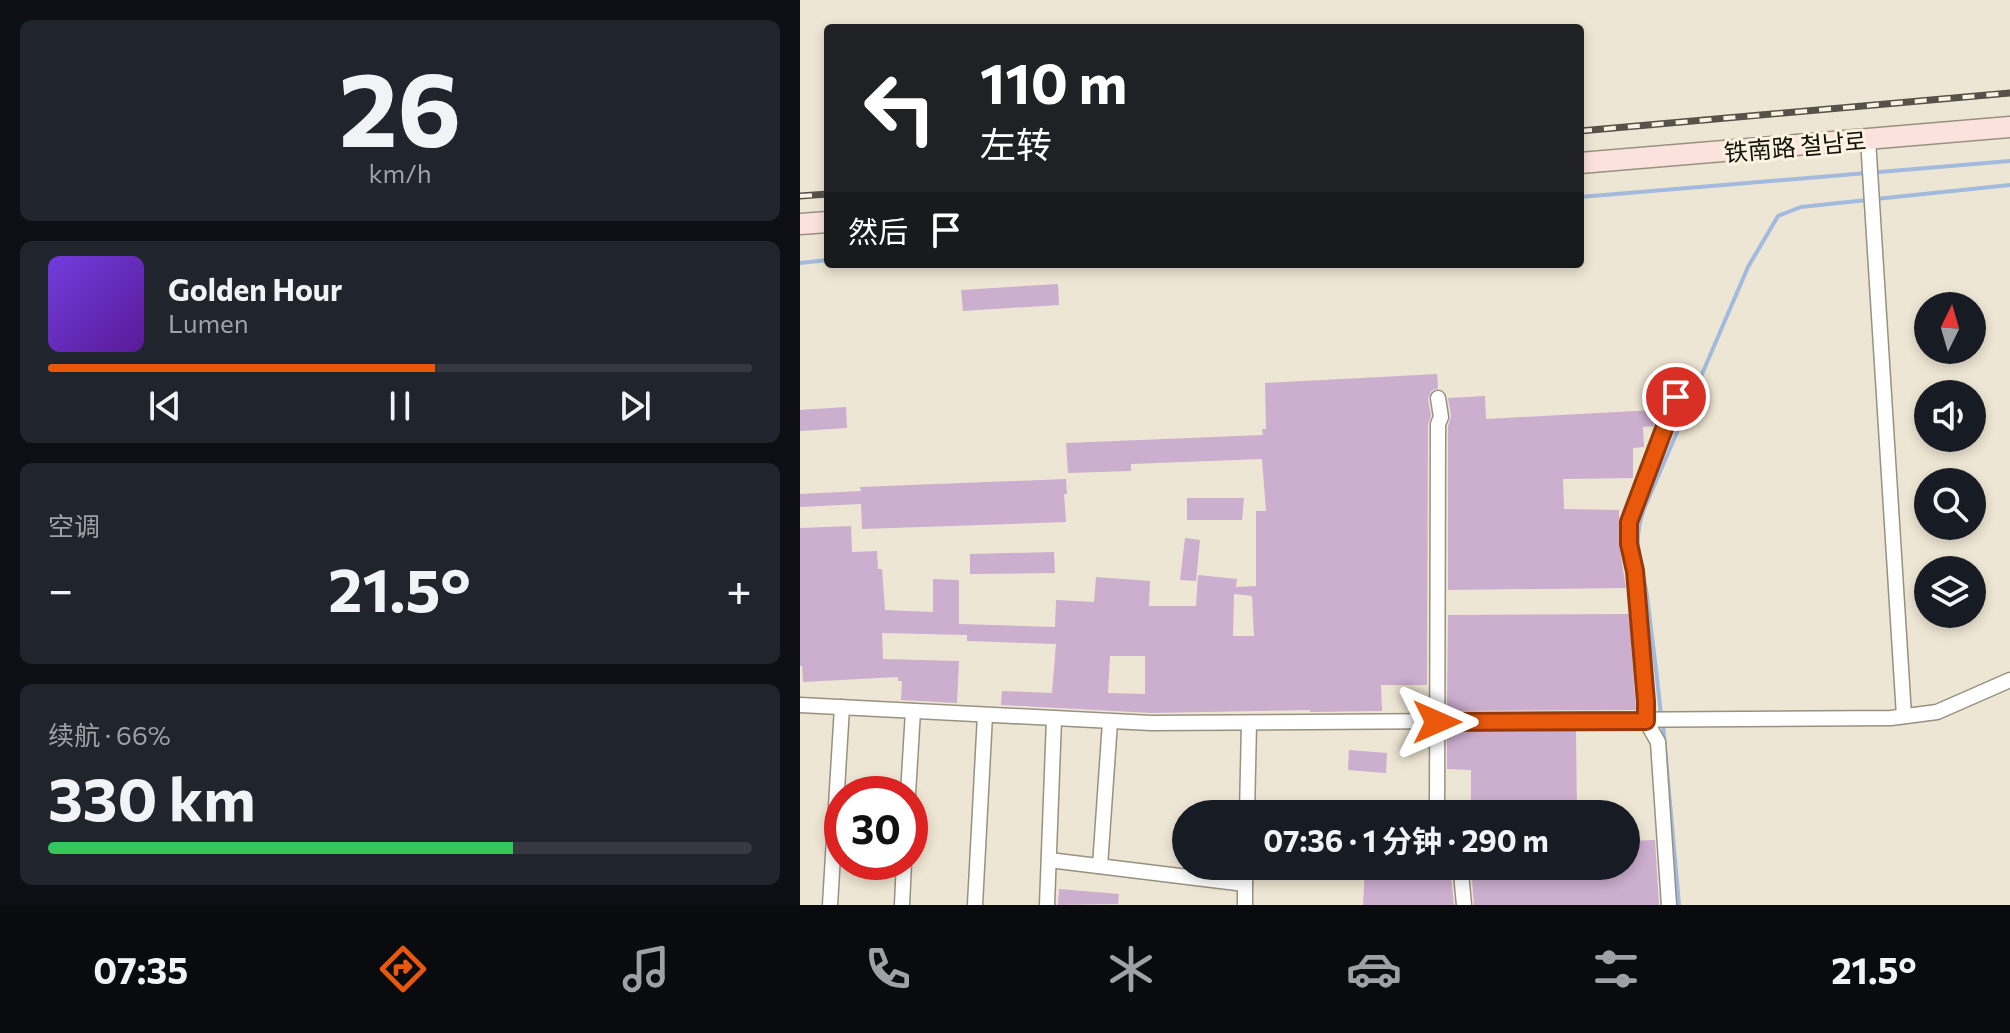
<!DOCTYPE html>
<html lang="zh">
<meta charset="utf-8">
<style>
:root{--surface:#171b24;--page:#20242c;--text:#f1f3f6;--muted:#9ea1a6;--line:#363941;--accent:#ea580c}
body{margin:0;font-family:Commissioner,"Noto Sans SC","Noto Sans KR",sans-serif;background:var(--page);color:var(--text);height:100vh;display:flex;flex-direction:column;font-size:30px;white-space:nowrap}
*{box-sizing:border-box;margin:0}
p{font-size:26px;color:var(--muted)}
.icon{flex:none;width:44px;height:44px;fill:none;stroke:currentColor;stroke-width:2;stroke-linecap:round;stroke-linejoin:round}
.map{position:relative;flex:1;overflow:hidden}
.side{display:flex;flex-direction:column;gap:20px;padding:20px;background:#0d0f14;width:800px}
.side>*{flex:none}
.hud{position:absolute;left:24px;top:24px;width:760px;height:244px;border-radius:8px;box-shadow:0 4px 12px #0003;background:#202124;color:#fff;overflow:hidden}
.needle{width:52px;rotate:5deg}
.controls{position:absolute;left:1114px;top:292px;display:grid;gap:16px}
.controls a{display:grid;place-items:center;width:72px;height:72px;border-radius:50%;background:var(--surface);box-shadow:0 4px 12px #0003;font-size:40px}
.speed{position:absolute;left:24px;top:776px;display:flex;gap:16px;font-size:40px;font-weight:700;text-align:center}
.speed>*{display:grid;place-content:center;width:104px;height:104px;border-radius:50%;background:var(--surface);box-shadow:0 4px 12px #0003;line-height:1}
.speed .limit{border:12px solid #d22;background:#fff;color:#111}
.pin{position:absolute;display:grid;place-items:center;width:68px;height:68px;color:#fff;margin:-34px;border:4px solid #fff;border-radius:50%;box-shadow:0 2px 8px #0007}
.me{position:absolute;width:88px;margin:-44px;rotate:90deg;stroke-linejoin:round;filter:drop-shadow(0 0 6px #0008)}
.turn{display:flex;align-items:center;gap:28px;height:168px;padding:0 24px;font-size:36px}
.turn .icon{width:104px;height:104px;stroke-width:2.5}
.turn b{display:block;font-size:56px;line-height:68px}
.then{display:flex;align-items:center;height:76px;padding:0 24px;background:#0003;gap:16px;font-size:30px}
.big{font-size:60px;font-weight:700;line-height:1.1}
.side .tile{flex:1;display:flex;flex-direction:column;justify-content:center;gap:12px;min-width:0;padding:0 28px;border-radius:12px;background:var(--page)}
.side .dial{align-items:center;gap:0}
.dial b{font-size:104px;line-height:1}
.song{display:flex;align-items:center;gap:24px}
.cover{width:96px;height:96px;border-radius:12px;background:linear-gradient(135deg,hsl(260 70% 55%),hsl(270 70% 35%))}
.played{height:8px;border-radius:4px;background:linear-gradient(90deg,var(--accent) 55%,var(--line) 55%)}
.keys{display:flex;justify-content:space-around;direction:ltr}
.heat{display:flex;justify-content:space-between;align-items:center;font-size:44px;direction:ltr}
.charge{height:12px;border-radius:6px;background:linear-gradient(90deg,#34c759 66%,var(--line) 0)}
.trip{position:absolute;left:372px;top:800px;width:468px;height:80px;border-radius:40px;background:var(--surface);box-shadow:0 4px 12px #0003;font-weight:700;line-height:80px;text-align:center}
.dock{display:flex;height:128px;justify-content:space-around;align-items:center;background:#090b0e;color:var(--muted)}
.dock .icon{width:56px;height:56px}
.dock .active{color:var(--accent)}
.dock b{font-size:36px;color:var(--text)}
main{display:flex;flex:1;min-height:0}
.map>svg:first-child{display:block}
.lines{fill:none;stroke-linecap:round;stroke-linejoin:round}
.stream{stroke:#a2badd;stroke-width:4}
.building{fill:#ccaecf;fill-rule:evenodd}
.street-casing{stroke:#989181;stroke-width:17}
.secondary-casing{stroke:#989181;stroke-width:23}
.street{stroke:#fff;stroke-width:14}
.secondary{stroke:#fbe2dd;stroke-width:20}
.rail-casing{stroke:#575249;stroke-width:7}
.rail{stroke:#fbf3e1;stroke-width:4;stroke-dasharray:12;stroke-linecap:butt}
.route-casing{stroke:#983908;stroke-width:20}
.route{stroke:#ea580c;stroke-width:14}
.labels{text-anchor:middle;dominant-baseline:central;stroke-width:6;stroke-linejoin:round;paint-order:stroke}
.street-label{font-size:24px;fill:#14110b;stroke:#fbf3e1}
</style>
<main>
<section class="side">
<div class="tile dial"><b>26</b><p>km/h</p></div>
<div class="tile">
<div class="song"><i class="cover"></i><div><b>Golden Hour</b><p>Lumen</p></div></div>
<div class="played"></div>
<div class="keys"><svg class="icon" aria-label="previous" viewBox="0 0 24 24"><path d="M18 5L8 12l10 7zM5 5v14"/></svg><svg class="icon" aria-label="pause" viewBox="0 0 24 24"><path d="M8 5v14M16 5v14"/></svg><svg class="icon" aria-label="next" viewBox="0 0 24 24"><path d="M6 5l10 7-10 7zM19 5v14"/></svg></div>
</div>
<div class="tile"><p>空调</p>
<div class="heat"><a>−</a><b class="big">21.5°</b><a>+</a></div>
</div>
<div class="tile"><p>续航 · 66%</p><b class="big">330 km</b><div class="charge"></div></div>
</section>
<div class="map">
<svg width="1210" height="905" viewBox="0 0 1210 905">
<rect width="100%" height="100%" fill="#eee6d4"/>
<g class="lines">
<!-- stream -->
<g class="stream">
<polyline points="780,197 1210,161"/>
<polyline points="1076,199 1210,185"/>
<polyline points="0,263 28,260"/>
<path d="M861,715C857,676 852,636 847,596C842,561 831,545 844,509L948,267L978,216L1001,207L1067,200"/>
<polyline points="863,724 879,905"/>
</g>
</g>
<!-- building -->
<g class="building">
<polygon points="258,284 259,305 163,311 161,290"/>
<path d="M637,374L638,388L631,391L628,399L631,416L628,424L627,685H581L582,711L510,712V710L351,713L201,705L202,691L252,693L256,644L167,641V635L82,633L83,659L159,661L157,703L101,700L102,681H98V677L3,682L2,666H0V528L51,526L52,552L77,551L78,569H82L85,610L133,612V579L159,580V624L255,627L256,600L294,602L296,577L350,581L349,606H396L398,575L437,579L436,587L456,586V511H466L462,459L331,464V471L268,473L266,443L463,435L462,429H466L465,383ZM434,594L452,596L454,636H433ZM310,656H345V694L308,693Z"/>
<polygon points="685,396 686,419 854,410 854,426 843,427 844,447 833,448 833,478 763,479 764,509 819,510 819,544 826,588 648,590 648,426 651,416 648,398"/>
<polygon points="46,407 47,428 0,431 0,410"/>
<polygon points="266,479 267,494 264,494 266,522 62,529 61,504 0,507 0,494 61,491 60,487"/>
<polygon points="387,498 444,498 442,520 387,520"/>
<polygon points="385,538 400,540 396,581 380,580"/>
<polygon points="254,552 255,573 170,574 170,554"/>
<polygon points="829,614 836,710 647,711 648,615"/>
<polygon points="776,730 777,814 671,814 671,770 647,769 647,731"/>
<polygon points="549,750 587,753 586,773 548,770"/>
<polygon points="855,840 859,905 674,905 671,866 778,866 778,870 813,869 813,866 826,866 826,841"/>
<polygon points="565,868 646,869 651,877 654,905 563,905"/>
<polygon points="259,889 319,894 318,904 258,905"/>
</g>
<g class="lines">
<defs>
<g id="street">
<polyline points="1068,139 1104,716"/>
<polyline points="0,705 351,723 1091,718 1137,712 1210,680"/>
<polyline points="108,794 113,711"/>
<polyline points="447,814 449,723"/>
<polyline points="637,814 638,424 641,417 638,398"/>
<polyline points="249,860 445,884"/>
<polyline points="300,866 310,722"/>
<polyline points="655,866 661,873 664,905"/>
<polyline points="30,905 42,707"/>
<polyline points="102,905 104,862"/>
<polyline points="175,905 185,715"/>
<polyline points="247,905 254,719"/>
<polyline points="445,905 445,866"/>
<polyline points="869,905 858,742 846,721 846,702 835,571 829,544 829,522 876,397"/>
</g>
<g id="secondary">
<polyline points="780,163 1210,127"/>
<polyline points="0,224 28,222"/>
</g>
</defs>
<!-- street casing -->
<use href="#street" class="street-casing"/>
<!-- secondary casing -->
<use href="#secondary" class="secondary-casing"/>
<!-- street -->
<use href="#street" class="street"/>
<!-- secondary -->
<use href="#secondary" class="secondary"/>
<defs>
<g id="rail">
<polyline points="780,131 1210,93"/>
<polyline points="0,196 28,194"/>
</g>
</defs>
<!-- rail casing -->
<use href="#rail" class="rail-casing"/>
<!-- rail -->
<use href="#rail" class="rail"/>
</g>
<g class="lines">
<defs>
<polyline id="route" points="637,722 846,721 846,702 835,571 829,544 829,522 876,397"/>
</defs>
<!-- route casing -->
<use href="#route" class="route-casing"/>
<!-- route -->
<use href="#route" class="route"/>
</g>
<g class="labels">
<!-- street labels -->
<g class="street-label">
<text transform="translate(995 146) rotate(-5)">铁南路 철남로</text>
</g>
</g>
</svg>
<div class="controls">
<a><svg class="needle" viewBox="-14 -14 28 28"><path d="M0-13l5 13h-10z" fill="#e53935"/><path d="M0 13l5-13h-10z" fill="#9ea1a6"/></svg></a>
<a><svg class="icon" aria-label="sound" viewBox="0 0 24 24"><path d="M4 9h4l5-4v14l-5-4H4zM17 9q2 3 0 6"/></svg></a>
<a><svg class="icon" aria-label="search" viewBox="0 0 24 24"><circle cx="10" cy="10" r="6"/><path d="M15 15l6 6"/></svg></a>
<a><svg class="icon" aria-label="layers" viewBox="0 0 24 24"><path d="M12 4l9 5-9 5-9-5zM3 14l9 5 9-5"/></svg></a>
</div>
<div class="speed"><div class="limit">30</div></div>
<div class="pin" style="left:876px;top:397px;background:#d93025"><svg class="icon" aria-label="arrive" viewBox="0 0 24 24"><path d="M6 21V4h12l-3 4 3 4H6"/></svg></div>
<svg class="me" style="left:637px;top:722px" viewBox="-20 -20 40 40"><path d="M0-17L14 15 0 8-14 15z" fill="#ea580c" stroke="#fff" stroke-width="4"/></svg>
<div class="trip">07:36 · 1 分钟 · 290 m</div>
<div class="hud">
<div class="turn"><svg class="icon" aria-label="left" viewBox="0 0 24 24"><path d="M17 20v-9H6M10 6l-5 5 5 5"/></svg><div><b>110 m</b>左转</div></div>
<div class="then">然后<svg class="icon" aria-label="arrive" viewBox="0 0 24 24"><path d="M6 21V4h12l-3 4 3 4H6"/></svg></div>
</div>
</div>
</main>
<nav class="dock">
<b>07:35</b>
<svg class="icon active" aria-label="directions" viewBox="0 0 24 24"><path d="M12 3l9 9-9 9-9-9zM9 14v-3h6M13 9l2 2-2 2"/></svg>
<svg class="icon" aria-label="music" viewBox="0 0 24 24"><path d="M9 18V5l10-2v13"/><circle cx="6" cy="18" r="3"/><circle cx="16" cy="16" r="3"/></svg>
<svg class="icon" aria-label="phone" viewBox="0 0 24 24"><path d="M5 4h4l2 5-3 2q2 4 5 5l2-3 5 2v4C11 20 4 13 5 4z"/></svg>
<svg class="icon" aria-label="climate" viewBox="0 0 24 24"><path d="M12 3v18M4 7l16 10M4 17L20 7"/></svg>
<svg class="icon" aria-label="car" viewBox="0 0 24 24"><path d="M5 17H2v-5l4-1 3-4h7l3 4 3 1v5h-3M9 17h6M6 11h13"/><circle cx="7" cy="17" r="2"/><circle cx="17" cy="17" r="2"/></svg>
<svg class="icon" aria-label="filters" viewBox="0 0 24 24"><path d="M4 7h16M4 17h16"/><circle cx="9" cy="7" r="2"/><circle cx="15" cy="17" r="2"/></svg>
<b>21.5°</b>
</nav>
